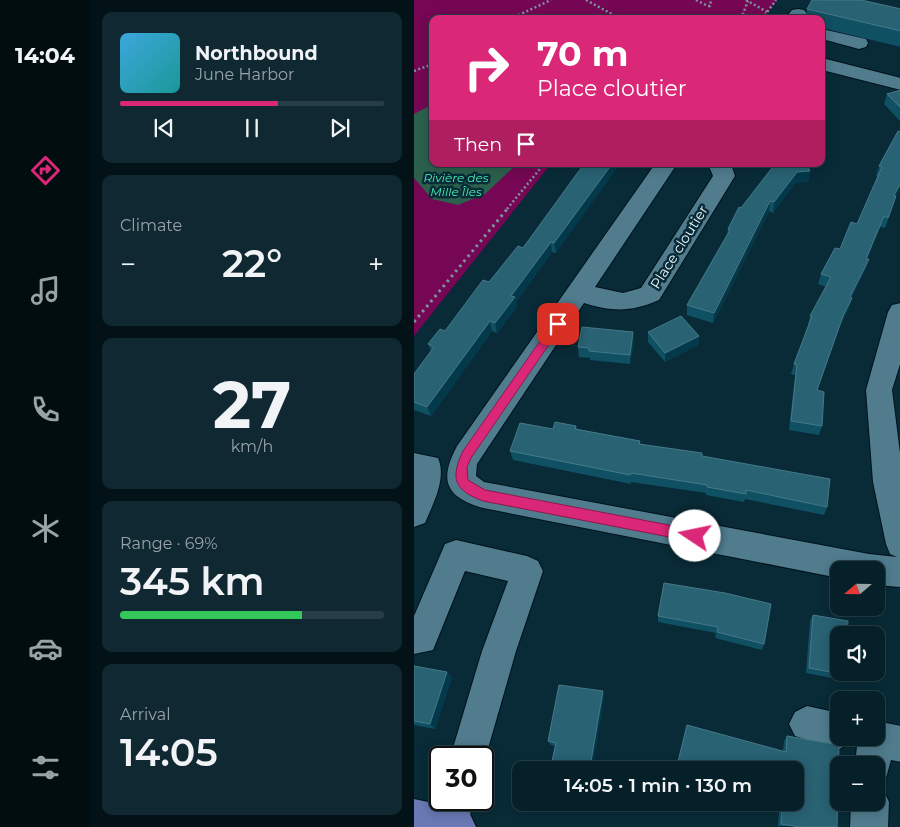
<!DOCTYPE html>
<meta charset="utf-8">
<style>
:root{--surface:#062029;--page:#0f2831;--text:#f1f3f6;--muted:#98a3a8;--line:#273e46;--accent:#db2777}
body{margin:0;font-family:Montserrat,sans-serif;background:var(--page);color:var(--text);height:100vh;display:flex;flex-direction:column;font-size:19px;white-space:nowrap}
*{box-sizing:border-box;margin:0}
p{font-size:16px;color:var(--muted)}
.icon{flex:none;width:28px;height:28px;fill:none;stroke:currentColor;stroke-width:2;stroke-linecap:round;stroke-linejoin:round}
.map{position:relative;flex:1;overflow:hidden}
.side{display:flex;flex-direction:column;gap:12px;padding:12px;background:#031217;width:324px}
.side>*{flex:none}
.guide{position:absolute;left:15px;top:15px;width:396px;height:152px;border-radius:10px;box-shadow:0 2px 12px #0003,0 0 0 1px var(--line);background:#db2777;color:#fff;overflow:hidden}
.needle{width:32px;rotate:250deg}
.tools{position:absolute;left:416px;top:561px;display:grid;gap:10px}
.tools a{display:grid;place-items:center;width:55px;height:55px;border-radius:10px;background:var(--surface);box-shadow:0 2px 12px #0003,0 0 0 1px var(--line);font-size:25px}
.speed{position:absolute;left:15px;top:746px;display:flex;gap:10px;font-size:25px;font-weight:700;text-align:center}
.speed>*{display:grid;place-content:center;width:65px;height:65px;border-radius:50%;background:var(--surface);box-shadow:0 2px 12px #0003,0 0 0 1px var(--line);line-height:1}
.speed .limit{border:2px solid #111;border-radius:8px;background:#fff;color:#111}
.pin{position:absolute;display:grid;place-items:center;width:42px;height:42px;color:#fff;margin:-21px;border-radius:10px;box-shadow:0 2px 8px #0006}
.me{position:absolute;width:55px;margin:-28px;rotate:281deg;stroke-linejoin:round;filter:drop-shadow(0 0 4px #0008)}
.turn{display:flex;align-items:center;gap:18px;height:105px;padding:0 25px;font-size:22px}
.turn .icon{width:65px;height:65px;stroke-width:2.5}
.turn b{display:block;font-size:35px;line-height:42px}
.then{display:flex;align-items:center;height:48px;padding:0 25px;background:#0003;gap:10px;font-size:19px}
.big{font-size:38px;font-weight:600;line-height:1.1}
.side .card{flex:1;display:flex;flex-direction:column;justify-content:center;gap:8px;min-width:0;padding:0 18px;border-radius:10px;background:var(--page)}
.side .dial{align-items:center;gap:0}
.dial b{font-size:65px;line-height:1}
.song{display:flex;align-items:center;gap:15px}
.cover{width:60px;height:60px;border-radius:8px;background:linear-gradient(135deg,hsl(200 70% 55%),hsl(180 70% 35%))}
.played{height:5px;border-radius:2px;background:linear-gradient(90deg,var(--accent) 60%,var(--line) 60%)}
.keys{display:flex;justify-content:space-around;direction:ltr}
.heat{display:flex;justify-content:space-between;align-items:center;font-size:28px;direction:ltr}
.charge{height:8px;border-radius:4px;background:linear-gradient(90deg,#34c759 69%,var(--line) 0)}
.trip{position:absolute;left:98px;top:761px;width:292px;height:50px;border-radius:10px;background:var(--surface);box-shadow:0 2px 12px #0003,0 0 0 1px var(--line);font-weight:600;line-height:50px;text-align:center}
main{display:flex;flex:1;min-height:0}
.tabs{display:flex;flex-direction:column;width:90px;justify-content:space-around;align-items:center;background:#020d10;color:var(--muted)}
.tabs .icon{width:35px;height:35px}
.tabs .on{color:var(--accent)}
.tabs b{font-size:22px;color:var(--text)}
.map>svg:first-child{display:block}
.green{fill:#750754}
.water{fill:#2b614c}
.lines{fill:none;stroke-linecap:round;stroke-linejoin:round}
.minor-casing{stroke:#00121a;stroke-width:2}
.major-casing{stroke:#00121a;stroke-width:2}
.path-far1{stroke:#7e959e;stroke-width:2.5;stroke-dasharray:2 2.5;stroke-linecap:butt}
.path{stroke:#7e959e;stroke-width:3;stroke-dasharray:2.5 4;stroke-linecap:butt}
.minor{fill:#507c8e;fill-rule:evenodd}
.major{fill:#6a78b4;fill-rule:evenodd}
.wall{fill:#105063}
.shaded-wall{fill:#03394a}
.building{fill:#286273;stroke:#467989}
.route{fill:#db2777;stroke:#8e194d}
.labels{text-anchor:middle;dominant-baseline:central;stroke-width:5;stroke-linejoin:round;paint-order:stroke}
.far-water-label{font-size:12px;font-style:italic;fill:#48efb5;stroke:#082b37}
.street-label{font-size:14px;fill:#eaf7fd;stroke:#082b37}
</style>
<main>
<nav class="tabs">
<b>14:04</b>
<svg class="icon on" aria-label="directions" viewBox="0 0 24 24"><path d="M12 3l9 9-9 9-9-9zM9 14v-3h6M13 9l2 2-2 2"/></svg>
<svg class="icon" aria-label="music" viewBox="0 0 24 24"><path d="M9 18V5l10-2v13"/><circle cx="6" cy="18" r="3"/><circle cx="16" cy="16" r="3"/></svg>
<svg class="icon" aria-label="phone" viewBox="0 0 24 24"><path d="M5 4h4l2 5-3 2q2 4 5 5l2-3 5 2v4C11 20 4 13 5 4z"/></svg>
<svg class="icon" aria-label="climate" viewBox="0 0 24 24"><path d="M12 3v18M4 7l16 10M4 17L20 7"/></svg>
<svg class="icon" aria-label="car" viewBox="0 0 24 24"><path d="M5 17H2v-5l4-1 3-4h7l3 4 3 1v5h-3M9 17h6M6 11h13"/><circle cx="7" cy="17" r="2"/><circle cx="17" cy="17" r="2"/></svg>
<svg class="icon" aria-label="filters" viewBox="0 0 24 24"><path d="M4 7h16M4 17h16"/><circle cx="9" cy="7" r="2"/><circle cx="15" cy="17" r="2"/></svg>
</nav>
<section class="side">
<div class="card">
<div class="song"><i class="cover"></i><div><b>Northbound</b><p>June Harbor</p></div></div>
<div class="played"></div>
<div class="keys"><svg class="icon" aria-label="previous" viewBox="0 0 24 24"><path d="M18 5L8 12l10 7zM5 5v14"/></svg><svg class="icon" aria-label="pause" viewBox="0 0 24 24"><path d="M8 5v14M16 5v14"/></svg><svg class="icon" aria-label="next" viewBox="0 0 24 24"><path d="M6 5l10 7-10 7zM19 5v14"/></svg></div>
</div>
<div class="card"><p>Climate</p>
<div class="heat"><a>−</a><b class="big">22°</b><a>+</a></div>
</div>
<div class="card dial"><b>27</b><p>km/h</p></div>
<div class="card"><p>Range · 69%</p><b class="big">345 km</b><div class="charge"></div></div>
<div class="card"><p>Arrival</p><b class="big">14:05</b></div>
</section>
<div class="map">
<svg width="487" height="827" viewBox="0 0 487 827">
<rect width="100%" height="100%" fill="#082b37"/>
<!-- green -->
<polygon class="green" points="0,0 363,0 350,19 19,19 19,164 137,164 0,336"/>
<!-- water -->
<polygon class="water" points="19,104 19,164 103,164 71,194 44,205 18,199 0,178 0,114"/>
<g class="lines">
<defs>
<g id="minor">
<polygon points="384,9 390,10 393,14 389,19 371,19 378,10"/>
<polygon points="408,29 452,39 454,43 452,47 445,49 408,39"/>
<polygon points="408,58 487,78 487,90 408,70"/>
<path d="M241,164H263L181,287L209,293L227,288L299,176L294,164H317L321,176L245,300C218,312 198,312 170,303L63,464L62,476L70,482L455,554L483,557L476,554L472,544L459,482L452,390L474,312L478,305L487,303V361L478,390L487,461V587L462,585V570H425V578L69,508C31,497 25,480 43,446Z"/>
<path d="M0,453L24,458C33,478 19,504 11,523L0,527Z"/>
<polygon points="42,540 113,556 124,561 129,571 102,651 69,766 69,758 36,758 68,651 94,581 51,571 19,650 0,654 0,616 31,544"/>
<polygon points="393,706 425,713 425,738 462,738 462,721 487,726 487,762 477,760 472,778 462,782 462,765 441,765 443,746 440,739 437,743 425,749 381,736 375,724 381,712"/>
<polygon points="462,786 469,789 475,802 474,827 436,827 437,802 462,802"/>
<polygon points="26,793 26,800 60,800 53,827 17,827"/>
</g>
<polygon id="major" points="0,799 43,808 56,814 62,827 0,827"/>
</defs>
<!-- minor casing -->
<use href="#minor" class="minor-casing"/>
<!-- major casing -->
<use href="#major" class="major-casing"/>
<!-- path-far1 -->
<g class="path-far1">
<polyline points="172,0 207,19"/>
<polyline points="282,0 294,6 296,6 297,0"/>
<polyline points="332,0 353,12"/>
<polyline points="96,19 137,0"/>
<polyline points="263,19 266,19"/>
<polyline points="327,19 334,1"/>
<polyline points="348,19 362,0"/>
<polyline points="0,71 19,64"/>
<polyline points="93,209 130,164"/>
</g>
<!-- path -->
<polyline class="path" points="0,322 94,208"/>
<!-- minor -->
<use href="#minor" class="minor"/>
<!-- major -->
<use href="#major" class="major"/>
</g>
<!-- wall -->
<g class="wall">
<polygon points="393,9 487,9 487,47 408,28 408,19 392,19"/>
<polygon points="487,90 487,122 470,104 473,94"/>
<polygon points="487,132 487,187 482,196 479,206 471,228 466,227 453,259 455,259 451,270 437,298 438,298 435,308 426,326 403,391 408,426 405,435 375,430 381,375 377,374 380,364 395,326 394,326 396,316 412,287 404,284 407,274 426,249 443,224 464,177 462,176 465,166"/>
<polygon points="170,164 142,253 138,252 102,302 103,307 83,333 78,331 17,416 0,410 0,374 17,351 14,344 31,331 75,282 109,248"/>
<polygon points="360,164 392,164 396,171 394,181 381,183 359,213 355,211 299,323 273,315 273,305 313,235 314,229 327,208 360,166"/>
<polygon points="234,332 285,336 284,345 251,362 234,342"/>
<polygon points="220,342 216,364 176,360 176,358 165,357 164,347"/>
<polygon points="162,426 163,429 226,441 226,444 288,457 413,507 410,515 331,499 330,502 292,495 292,493 217,482 217,484 99,460 96,451 139,429"/>
<polygon points="357,604 350,644 348,650 301,638 302,633 244,622 244,616"/>
<polygon points="399,615 432,675 428,680 392,673 396,621"/>
<polygon points="0,666 38,677 21,729 0,725"/>
<polygon points="190,696 178,770 173,770 141,765 138,761 141,746 137,745 134,741"/>
<polygon points="373,736 423,827 364,826 365,812 332,802 381,802 369,751 370,741"/>
</g>
<!-- shaded-wall -->
<g class="shaded-wall">
<polygon points="198,164 206,164 142,253 140,243"/>
<polygon points="396,171 394,181 381,183 359,213 360,202 383,172"/>
<polygon points="487,183 487,187 477,206 480,195"/>
<polygon points="356,201 355,211 299,323 300,313"/>
<polygon points="470,216 466,227 449,269 452,259"/>
<polygon points="137,242 138,252 102,302 103,307 83,333 81,323 97,296"/>
<polygon points="455,259 451,270 432,307 436,297"/>
<polygon points="438,298 435,308 426,326 400,400 429,316"/>
<polygon points="76,321 78,331 17,416 13,407"/>
<polygon points="219,332 220,342 216,364 216,355"/>
<polygon points="285,336 284,345 251,362 251,353"/>
<polygon points="33,672 38,677 21,729 16,724"/>
<polygon points="189,691 190,696 178,770 176,767"/>
</g>
<!-- building -->
<g class="building">
<polygon points="398,0 447,0 487,9 487,31 393,9"/>
<polygon points="487,90 487,108 473,94"/>
<polygon points="484,131 487,132 487,183 480,195 482,196 474,218 470,216 452,259 455,259 436,297 438,298 429,316 403,390 410,392 408,426 377,421 383,365 380,364 398,316 396,316 417,277 407,274 421,248 426,249 437,222 443,224 468,167 465,166"/>
<polygon points="170,164 198,164 140,243 137,242 97,296 101,297 81,323 76,321 13,407 0,402 0,374 20,347 14,344 26,329 31,331 69,280 75,282 104,246 109,248"/>
<polygon points="361,164 392,164 396,171 383,172 360,202 356,201 300,313 273,305 316,230 314,229 325,207 327,208"/>
<polygon points="267,316 285,336 251,353 234,332"/>
<polygon points="168,327 219,332 216,355 175,351 175,348 164,347"/>
<polygon points="141,422 162,426 161,429 226,441 225,444 288,453 288,456 416,479 413,507 332,490 332,494 293,487 293,485 217,473 216,475 96,451 106,423 139,429"/>
<polygon points="250,583 311,593 357,604 350,644 303,632 304,627 244,616"/>
<polygon points="399,615 434,621 433,635 425,635 425,672 432,672 432,675 395,668"/>
<polygon points="0,666 33,672 16,724 0,721"/>
<polygon points="145,685 189,691 176,767 138,761 142,743 134,741"/>
<polygon points="273,725 372,752 373,736 425,745 423,827 386,827 367,824 368,808 347,802 381,802 381,770 262,770"/>
</g>
<!-- route -->
<path class="route" d="M144,320L147,321V327L57,458L53,467L54,480L71,490L281,530L286,532L288,536L286,540L281,542L69,501C40,490 36,479 49,451L140,321Z"/>
<g class="labels">
<!-- far-water labels -->
<g class="far-water-label">
<text x="42" y="177">Rivière des<tspan x="42" dy="14">Mille Îles</tspan></text>
</g>
<!-- street labels -->
<g class="street-label">
<text transform="translate(265 247) rotate(-58)">Place cloutier</text>
</g>
</g>
</svg>
<div class="tools">
<a><svg class="needle" viewBox="-14 -14 28 28"><path d="M0-13l5 13h-10z" fill="#e53935"/><path d="M0 13l5-13h-10z" fill="#98a3a8"/></svg></a>
<a><svg class="icon" aria-label="sound" viewBox="0 0 24 24"><path d="M4 9h4l5-4v14l-5-4H4zM17 9q2 3 0 6"/></svg></a>
<a>+</a>
<a>−</a>
</div>
<div class="speed"><div class="limit">30</div></div>
<div class="pin" style="left:144px;top:324px;background:#d93025"><svg class="icon" aria-label="arrive" viewBox="0 0 24 24"><path d="M6 21V4h12l-3 4 3 4H6"/></svg></div>
<svg class="me" style="left:281px;top:536px" viewBox="-20 -20 40 40"><circle r="19" fill="#fff"/><path d="M0-13L10 11 0 6-10 11z" fill="#db2777"/></svg>
<div class="trip">14:05 · 1 min · 130 m</div>
<div class="guide">
<div class="turn"><svg class="icon" aria-label="right" viewBox="0 0 24 24"><path d="M7 20v-9h11M14 6l5 5-5 5"/></svg><div><b>70 m</b>Place cloutier</div></div>
<div class="then">Then<svg class="icon" aria-label="arrive" viewBox="0 0 24 24"><path d="M6 21V4h12l-3 4 3 4H6"/></svg></div>
</div>
</div>
</main>
